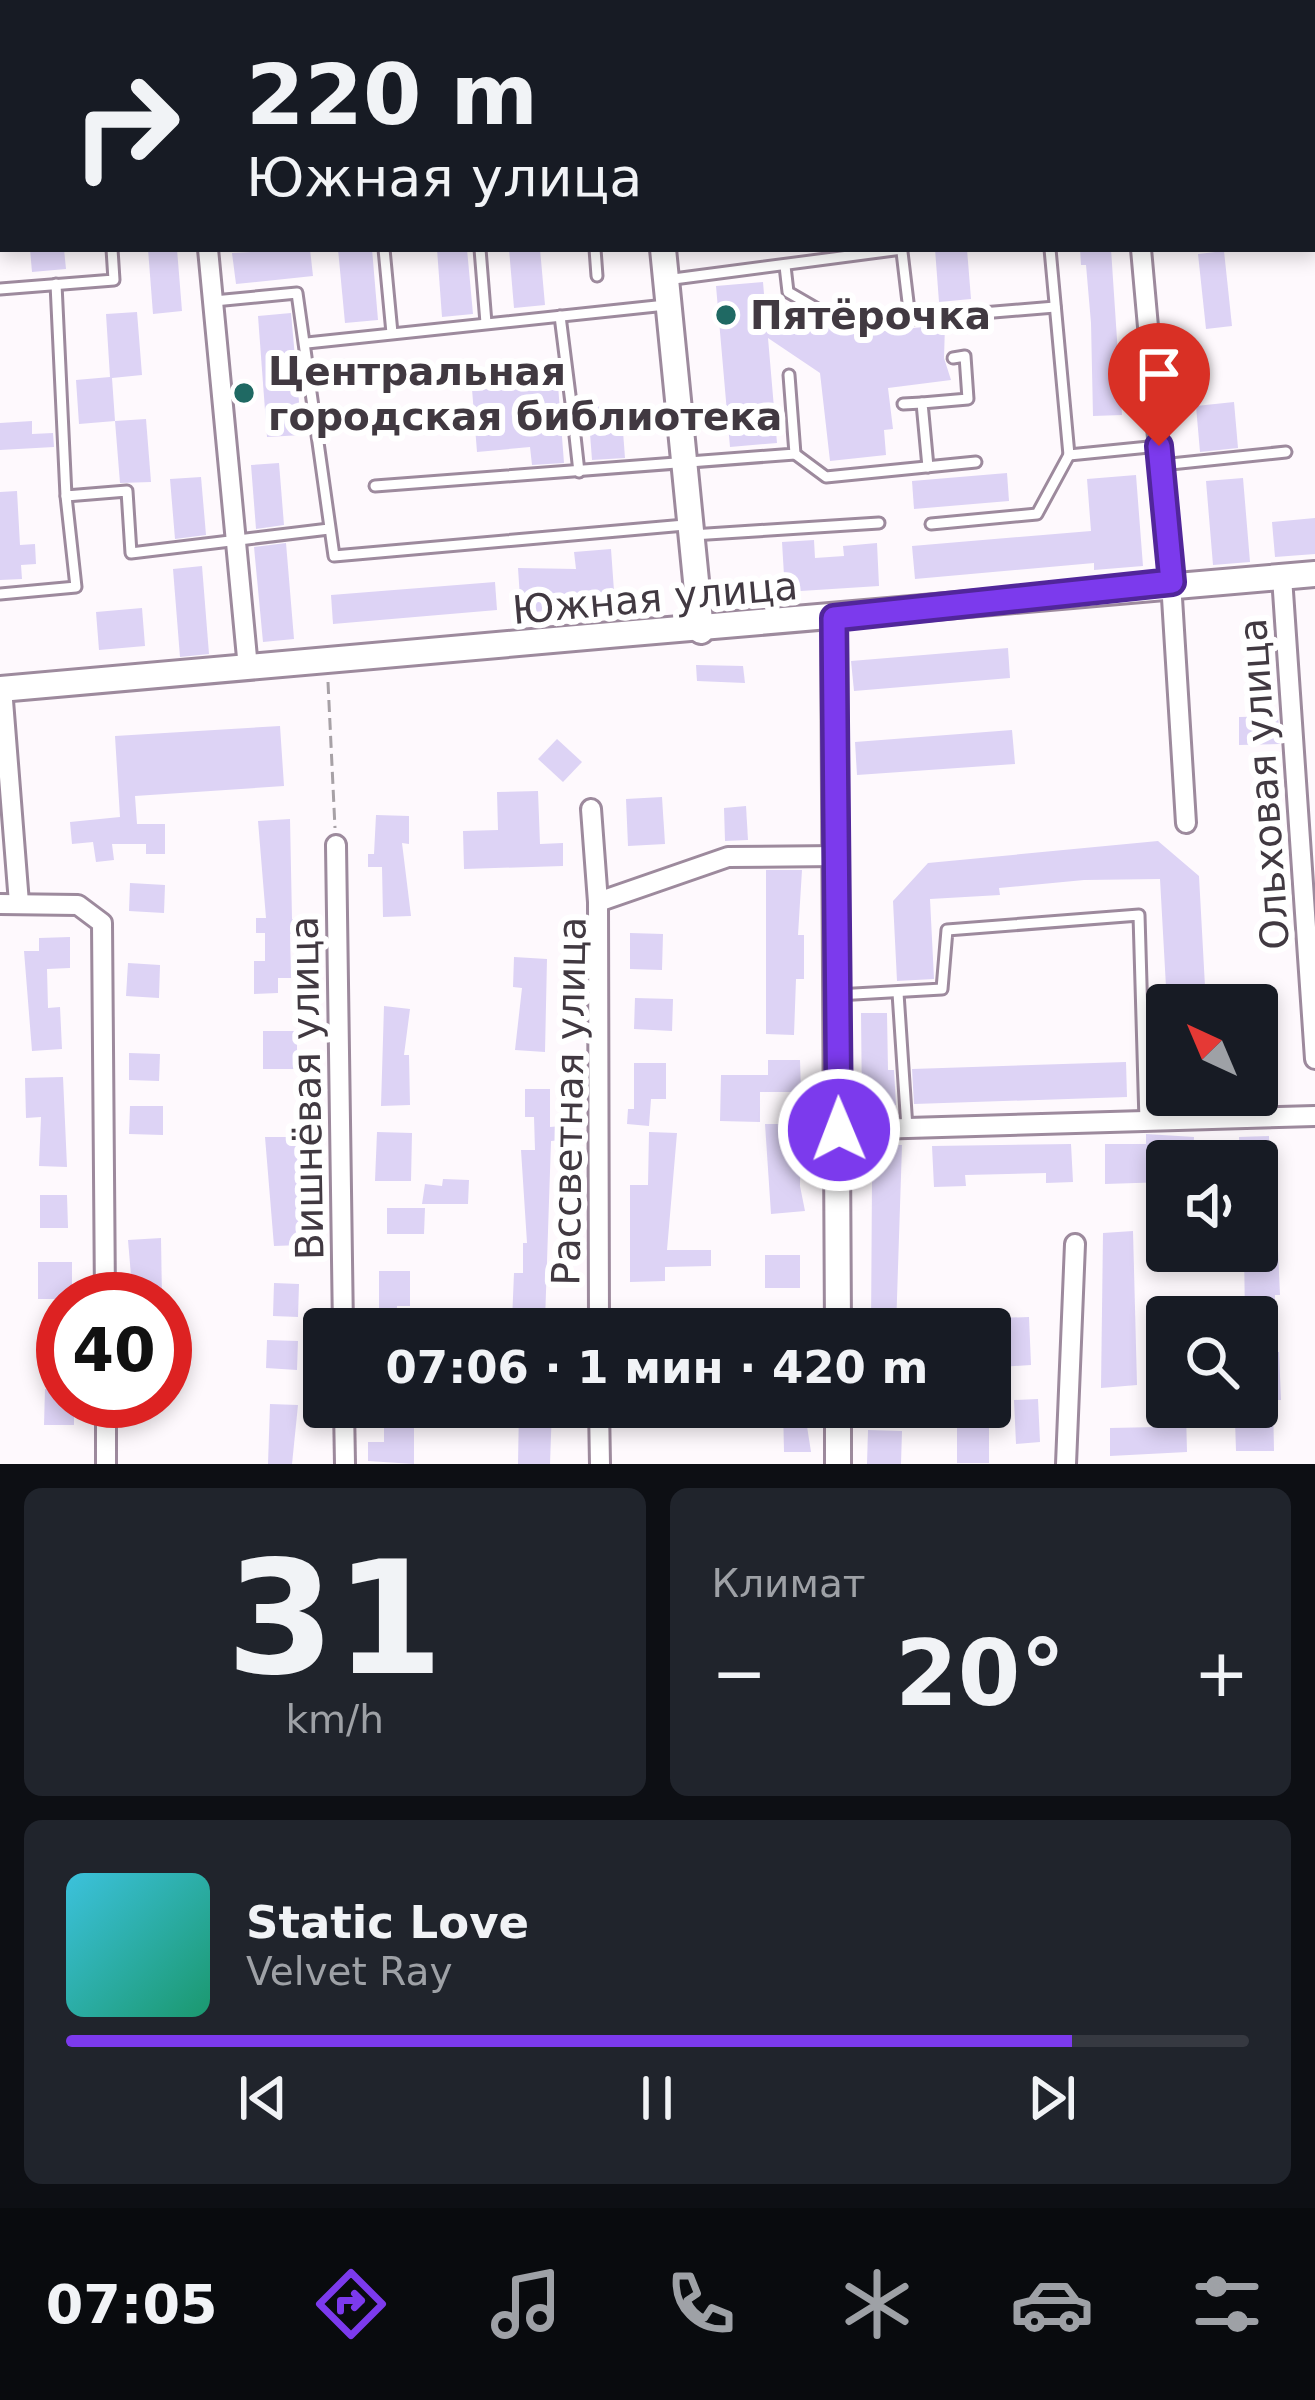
<!DOCTYPE html>
<html lang="ru">
<meta charset="utf-8">
<style>
:root{--surface:#171b24;--page:#20242c;--text:#f1f3f6;--muted:#9ea1a6;--line:#363941;--accent:#7c3aed}
body{margin:0;font-family:"DejaVu Sans",sans-serif;background:var(--page);color:var(--text);height:100vh;display:flex;flex-direction:column;font-size:45px;white-space:nowrap}
*{box-sizing:border-box;margin:0}
p{font-size:39px;color:var(--muted)}
.icon{flex:none;width:66px;height:66px;fill:none;stroke:currentColor;stroke-width:2;stroke-linecap:round;stroke-linejoin:round}
.map{position:relative;height:1464px;overflow:hidden}
.panel{display:flex;flex-direction:column;gap:24px;padding:24px;background:#0d0f14;flex:1}
.panel>*{flex:none}
.guide{position:absolute;left:0px;top:0px;width:1317px;height:252px;box-shadow:0 6px 18px #0003;background:#171b24;color:var(--text);overflow:hidden}
.needle{width:78px;rotate:316deg}
.buttons{position:absolute;left:1146px;top:984px;display:grid;gap:24px}
.buttons a{display:grid;place-items:center;width:132px;height:132px;border-radius:12px;background:var(--surface);box-shadow:0 6px 18px #0003;font-size:60px}
.speed{position:absolute;left:36px;top:1272px;display:flex;gap:24px;font-size:60px;font-weight:700;text-align:center}
.speed>*{display:grid;place-content:center;width:156px;height:156px;border-radius:50%;background:var(--surface);box-shadow:0 6px 18px #0003;line-height:1}
.speed .limit{border:18px solid #d22;background:#fff;color:#111}
.pin{position:absolute;display:grid;place-items:center;width:102px;height:102px;color:#fff;margin:-123px -51px;border-radius:50% 50% 50% 0;rotate:-45deg;box-shadow:0 0 12px #0007}
.pin .icon{rotate:45deg}
.me{position:absolute;width:132px;margin:-66px;rotate:359deg;stroke-linejoin:round;filter:drop-shadow(0 0 9px #0008)}
.turn{display:flex;align-items:center;gap:42px;height:252px;padding:0 48px;font-size:54px}
.turn .icon{width:156px;height:156px;stroke-width:2.5}
.turn b{display:block;font-size:84px;line-height:102px}
.big{font-size:90px;font-weight:700;line-height:1.1}
.panel .tile{flex:1;display:flex;flex-direction:column;justify-content:center;gap:18px;min-width:0;padding:0 42px;border-radius:18px;background:var(--page)}
.panel .dial{align-items:center;gap:0}
.dial b{font-size:156px;line-height:1}
.song{display:flex;align-items:center;gap:36px}
.cover{width:144px;height:144px;border-radius:18px;background:linear-gradient(135deg,hsl(190 70% 55%),hsl(160 70% 35%))}
.played{height:12px;border-radius:6px;background:linear-gradient(90deg,var(--accent) 85%,var(--line) 85%)}
.keys{display:flex;justify-content:space-around;direction:ltr}
.heat{display:flex;justify-content:space-between;align-items:center;font-size:66px;direction:ltr}
.panel .tiles{flex:1;display:grid;gap:24px;grid-template-columns:1fr 1fr}
.tile:last-child{grid-column:span 2}
.trip{position:absolute;left:303px;top:1308px;width:708px;height:120px;border-radius:12px;background:var(--surface);box-shadow:0 6px 18px #0003;font-weight:700;line-height:120px;text-align:center}
.menu{display:flex;height:192px;justify-content:space-around;align-items:center;background:#090b0e;color:var(--muted)}
.menu .icon{width:84px;height:84px}
.menu .selected{color:var(--accent)}
.menu b{font-size:54px;color:var(--text)}
.map>svg:first-child{display:block}
.building{fill:#ddd3f5}
.lines{fill:none;stroke-linecap:round;stroke-linejoin:round}
.lane-casing{stroke:#9d8a9d;stroke-width:15}
.street-casing{stroke:#9d8a9d;stroke-width:24}
.secondary-casing{stroke:#9d8a9d;stroke-width:30}
.path{stroke:#a7a1a6;stroke-width:3;stroke-dasharray:12 6;stroke-linecap:butt}
.lane{stroke:#fff;stroke-width:9}
.street{stroke:#fff;stroke-width:18}
.secondary{stroke:#fff;stroke-width:24}
.route-casing{stroke:#51269a;stroke-width:30}
.route{stroke:#7c3aed;stroke-width:21}
.poi-dot{fill:#1f6963;stroke:#fff;stroke-width:4.5}
.labels{text-anchor:middle;dominant-baseline:central;stroke-width:12;stroke-linejoin:round;paint-order:stroke}
.poi-label{font-size:39px;font-weight:bold;fill:#413941;stroke:#fff;text-anchor:start}
.street-label{font-size:39px;fill:#413941;stroke:#fff}
</style>
<div class="map">
<svg width="1315" height="1464" viewBox="0 0 1315 1464">
<rect width="100%" height="100%" fill="#fef9fd"/>
<!-- building -->
<g class="building">
<polygon points="30,249 64,249 66,269 32,272"/>
<polygon points="148,249 177,249 182,311 153,314"/>
<polygon points="310,249 313,276 236,284 232,253"/>
<polygon points="338,249 372,249 378,320 345,323"/>
<polygon points="437,249 467,249 473,314 442,317"/>
<polygon points="509,249 540,249 545,305 514,308"/>
<polygon points="935,249 967,249 971,299 939,302"/>
<polygon points="1080,249 1111,249 1122,415 1093,416 1091,323 1086,265 1081,265"/>
<polygon points="1224,251 1232,326 1206,329 1198,254"/>
<polygon points="763,282 764,294 841,335 945,325 944,358 951,380 888,388 893,429 884,430 886,455 830,461 820,373 768,338 777,443 730,447 716,286"/>
<polygon points="137,312 142,375 112,378 115,421 79,424 76,380 110,377 106,314"/>
<polygon points="291,313 302,435 267,437 258,316"/>
<polygon points="557,372 564,463 532,465 530,447 477,452 472,389 525,384 524,375"/>
<polygon points="1234,402 1238,448 1200,452 1196,406"/>
<polygon points="621,405 625,458 592,460 588,407"/>
<polygon points="146,419 151,482 120,483 115,421"/>
<polygon points="32,421 32,434 53,433 54,447 0,450 0,423"/>
<polygon points="279,463 284,525 256,529 251,465"/>
<polygon points="1007,473 1009,501 914,509 912,481"/>
<polygon points="1136,475 1143,566 1094,570 1094,563 915,579 912,546 1091,531 1087,479"/>
<polygon points="201,477 206,535 175,539 170,479"/>
<polygon points="1243,478 1250,562 1213,565 1206,481"/>
<polygon points="17,491 20,545 35,544 36,564 21,565 22,579 0,580 0,492"/>
<polygon points="1315,518 1315,554 1275,557 1272,522"/>
<polygon points="814,540 815,558 844,556 843,546 877,543 879,586 785,592 782,542"/>
<polygon points="286,543 294,639 263,642 254,547"/>
<polygon points="611,549 615,605 521,613 518,568 576,569 574,552"/>
<polygon points="202,566 209,654 180,657 173,569"/>
<polygon points="495,582 497,610 333,624 331,595"/>
<polygon points="142,608 145,646 99,650 96,612"/>
<polygon points="1008,648 1010,678 854,691 851,661"/>
<polygon points="696,665 743,666 745,683 697,681"/>
<polygon points="1278,716 1280,744 1239,745 1239,717"/>
<polygon points="280,726 284,786 135,796 137,824 165,824 165,854 146,854 146,844 112,844 114,860 96,862 93,842 72,844 70,822 120,817 115,736"/>
<polygon points="1012,730 1015,764 857,775 855,742"/>
<polygon points="557,739 582,762 563,782 538,759"/>
<polygon points="538,791 540,844 563,843 563,866 464,869 463,831 498,830 497,792"/>
<polygon points="662,797 665,844 628,846 626,799"/>
<polygon points="746,806 748,840 725,841 724,808"/>
<polygon points="376,815 409,816 409,844 402,843 411,916 383,917 382,867 368,867 368,854 374,854"/>
<polygon points="290,819 292,919 302,920 301,935 290,934 291,978 278,978 278,993 254,994 254,961 265,961 265,933 256,933 256,918 266,918 258,821"/>
<polygon points="1158,841 1199,876 1206,1005 1167,1005 1160,879 1084,880 999,888 1000,895 930,899 934,979 897,981 893,901 928,863"/>
<polygon points="766,870 802,870 798,935 804,935 804,979 796,979 794,1035 766,1034"/>
<polygon points="130,883 165,885 164,913 129,911"/>
<polygon points="630,933 663,934 662,970 630,969"/>
<polygon points="70,937 70,968 47,969 48,1008 60,1007 62,1049 32,1051 24,951 39,951 39,938"/>
<polygon points="514,957 547,959 545,1052 515,1050 522,988 513,987"/>
<polygon points="128,963 160,965 159,998 126,996"/>
<polygon points="635,998 673,999 672,1031 634,1029"/>
<polygon points="384,1006 410,1009 404,1055 409,1055 410,1105 381,1106"/>
<polygon points="861,1013 887,1013 888,1070 894,1070 896,1105 888,1109 862,1110"/>
<rect x="263" y="1031" width="34" height="38"/>
<polygon points="129,1053 160,1054 159,1081 129,1080"/>
<polygon points="768,1060 800,1060 801,1092 760,1092 760,1122 720,1121 721,1075 768,1075"/>
<polygon points="1126,1062 1127,1097 914,1104 912,1069"/>
<polygon points="634,1063 666,1063 666,1099 651,1099 649,1126 627,1124 628,1109 634,1109"/>
<polygon points="63,1077 67,1167 39,1166 41,1117 26,1118 25,1078"/>
<polygon points="525,1089 550,1089 550,1127 562,1126 562,1140 551,1141 545,1322 512,1321 514,1273 523,1273 523,1243 527,1243 521,1150 535,1150 534,1117 525,1117"/>
<polygon points="130,1106 163,1106 163,1135 129,1134"/>
<polygon points="765,1124 801,1124 800,1186 805,1211 771,1214"/>
<polygon points="377,1132 412,1133 411,1181 375,1181"/>
<polygon points="649,1132 677,1133 667,1250 711,1250 711,1266 665,1267 665,1281 630,1282 630,1185 648,1185"/>
<polygon points="1146,1134 1194,1137 1193,1156 1167,1161 1167,1182 1105,1184 1105,1144 1146,1144"/>
<polygon points="1269,1136 1270,1170 1257,1170 1257,1161 1240,1161 1239,1137"/>
<polygon points="265,1137 296,1137 302,1245 274,1246"/>
<polygon points="1071,1144 1073,1182 1046,1183 1046,1173 965,1175 966,1186 934,1187 932,1146"/>
<polygon points="856,1145 902,1145 896,1329 871,1329 872,1180 855,1180"/>
<polygon points="443,1179 469,1180 468,1204 422,1204 425,1184 442,1186"/>
<polygon points="40,1195 67,1195 68,1228 40,1228"/>
<polygon points="387,1208 425,1208 424,1234 387,1234"/>
<polygon points="1257,1228 1277,1228 1280,1295 1275,1295 1274,1352 1279,1352 1281,1400 1273,1400 1274,1451 1236,1451 1235,1420 1257,1419 1257,1317 1245,1317 1244,1251 1257,1251"/>
<polygon points="1133,1231 1137,1385 1101,1388 1103,1233"/>
<polygon points="161,1238 162,1299 133,1299 128,1240"/>
<rect x="765" y="1255" width="35" height="33"/>
<rect x="38" y="1262" width="34" height="37"/>
<polygon points="379,1271 410,1271 410,1306 397,1306 396,1329 379,1329"/>
<polygon points="274,1283 299,1284 298,1317 273,1316"/>
<polygon points="1029,1317 1031,1365 1000,1367 998,1318"/>
<polygon points="267,1340 298,1341 297,1370 266,1368"/>
<polygon points="45,1389 63,1390 63,1401 74,1401 74,1425 44,1425"/>
<polygon points="1038,1399 1040,1442 1016,1444 1014,1400"/>
<polygon points="270,1404 298,1405 292,1464 268,1464"/>
<polygon points="384,1407 414,1407 414,1464 368,1461 368,1442 384,1442"/>
<polygon points="519,1407 552,1407 550,1464 518,1464"/>
<polygon points="783,1407 804,1407 811,1452 784,1452"/>
<polygon points="1186,1412 1187,1452 1110,1456 1110,1428 1158,1427 1158,1413"/>
<rect x="957" y="1423" width="32" height="40"/>
<polygon points="868,1430 902,1431 901,1464 867,1464"/>
</g>
<g class="lines">
<defs>
<g id="lane">
<polyline points="83,0 83,3"/>
<polyline points="249,0 249,3"/>
<polyline points="543,3 546,0"/>
<polyline points="0,47 3,47"/>
<polyline points="0,191 3,191"/>
<polyline points="1314,196 1315,196"/>
<polyline points="1314,209 1315,208"/>
<polyline points="384,249 392,333"/>
<polyline points="480,249 486,323"/>
<polyline points="595,249 597,276"/>
<polyline points="1050,249 1069,455 1159,446"/>
<polyline points="902,252 910,319 1055,307"/>
<polyline points="785,266 788,292 845,325 910,319"/>
<polyline points="666,280 902,249"/>
<polyline points="56,284 66,496 127,491 131,553 329,529"/>
<polyline points="0,289 114,280 112,249"/>
<polyline points="214,301 297,293 334,556 685,525"/>
<polyline points="560,316 574,427"/>
<polyline points="307,343 666,305"/>
<polyline points="903,404 922,403"/>
<polyline points="575,436 579,472"/>
<polyline points="795,454 826,477 976,462"/>
<polyline points="1161,465 1286,452"/>
<polyline points="928,467 922,403 968,399 965,356 953,358"/>
<polyline points="375,486 795,454 789,375"/>
<polyline points="931,524 1037,514 1069,455"/>
<polyline points="692,535 879,523"/>
<polyline points="0,594 76,587 66,496"/>
<polyline points="898,993 907,1128"/>
<polyline points="837,995 942,989 947,930 1139,915 1145,1121"/>
</g>
<g id="street">
<polyline points="185,0 185,3"/>
<polyline points="208,249 248,668"/>
<polyline points="1141,249 1171,582 1186,823"/>
<polyline points="1282,577 1315,1059"/>
<polyline points="2,688 19,903"/>
<polyline points="591,809 598,902"/>
<polyline points="336,845 343,1329"/>
<polyline points="0,904 78,905 102,923 105,1299"/>
<polyline points="840,1130 1315,1116"/>
<polyline points="599,1329 598,902 728,857 838,856"/>
<polyline points="106,1401 106,1464"/>
<polyline points="344,1407 345,1464"/>
<polyline points="599,1407 600,1464"/>
<polyline points="1066,1464 1075,1244"/>
</g>
<g id="secondary">
<polyline points="639,0 640,3"/>
<polyline points="1314,10 1315,10"/>
<polyline points="0,127 3,127"/>
<polyline points="663,249 701,631"/>
<polyline points="834,618 838,1329"/>
<path d="M0,689C438,651 877,610 1315,574"/>
<polyline points="838,1464 838,1407"/>
</g>
</defs>
<!-- lane casing -->
<use href="#lane" class="lane-casing"/>
<!-- street casing -->
<use href="#street" class="street-casing"/>
<!-- secondary casing -->
<use href="#secondary" class="secondary-casing"/>
<!-- path -->
<g class="path">
<polyline points="693,3 697,0"/>
<polyline points="1181,3 1182,0"/>
<polyline points="328,682 335,828"/>
</g>
<!-- lane -->
<use href="#lane" class="lane"/>
<!-- street -->
<use href="#street" class="street"/>
<!-- secondary -->
<use href="#secondary" class="secondary"/>
</g>
<g class="lines">
<defs>
<polyline id="route" points="839,1130 834,618 1172,582 1159,446"/>
</defs>
<!-- route casing -->
<use href="#route" class="route-casing"/>
<!-- route -->
<use href="#route" class="route"/>
</g>
<!-- markers -->
<g class="poi-dot">
<circle cx="726" cy="315" r="12"/>
<circle cx="244" cy="393" r="12"/>
</g>
<g class="labels">
<!-- poi labels -->
<g class="poi-label">
<text x="750" y="315">Пятёрочка</text>
<text x="268" y="371">Центральная<tspan x="268" dy="45">городская библиотека</tspan></text>
</g>
<!-- street labels -->
<g class="street-label">
<text transform="translate(655 598) rotate(-5)">Южная улица</text>
<text transform="translate(1264 784) rotate(-94)">Ольховая улица</text>
<text transform="translate(307 1088) rotate(-91)">Вишнёвая улица</text>
<text transform="translate(569 1101) rotate(-89)">Рассветная улица</text>
</g>
</g>
</svg>
<div class="buttons">
<a><svg class="needle" viewBox="-14 -14 28 28"><path d="M0-13l5 13h-10z" fill="#e53935"/><path d="M0 13l5-13h-10z" fill="#9ea1a6"/></svg></a>
<a><svg class="icon" aria-label="sound" viewBox="0 0 24 24"><path d="M4 9h4l5-4v14l-5-4H4zM17 9q2 3 0 6"/></svg></a>
<a><svg class="icon" aria-label="search" viewBox="0 0 24 24"><circle cx="10" cy="10" r="6"/><path d="M15 15l6 6"/></svg></a>
</div>
<div class="speed"><div class="limit">40</div></div>
<div class="pin" style="left:1159px;top:446px;background:#d93025"><svg class="icon" aria-label="arrive" viewBox="0 0 24 24"><path d="M6 21V4h12l-3 4 3 4H6"/></svg></div>
<svg class="me" style="left:839px;top:1130px" viewBox="-20 -20 40 40"><circle r="17" fill="#7c3aed" stroke="#fff" stroke-width="3"/><path d="M0-11L8 9 0 5-8 9z" fill="#fff"/></svg>
<div class="trip">07:06 · 1 мин · 420 m</div>
<div class="guide">
<div class="turn"><svg class="icon" aria-label="right" viewBox="0 0 24 24"><path d="M7 20v-9h11M14 6l5 5-5 5"/></svg><div><b>220 m</b>Южная улица</div></div>
</div>
</div>
<section class="panel">
<div class="tiles">
<div class="tile dial"><b>31</b><p>km/h</p></div>
<div class="tile"><p>Климат</p>
<div class="heat"><a>−</a><b class="big">20°</b><a>+</a></div>
</div>
<div class="tile">
<div class="song"><i class="cover"></i><div><b>Static Love</b><p>Velvet Ray</p></div></div>
<div class="played"></div>
<div class="keys"><svg class="icon" aria-label="previous" viewBox="0 0 24 24"><path d="M18 5L8 12l10 7zM5 5v14"/></svg><svg class="icon" aria-label="pause" viewBox="0 0 24 24"><path d="M8 5v14M16 5v14"/></svg><svg class="icon" aria-label="next" viewBox="0 0 24 24"><path d="M6 5l10 7-10 7zM19 5v14"/></svg></div>
</div>
</div>
</section>
<nav class="menu">
<b>07:05</b>
<svg class="icon selected" aria-label="directions" viewBox="0 0 24 24"><path d="M12 3l9 9-9 9-9-9zM9 14v-3h6M13 9l2 2-2 2"/></svg>
<svg class="icon" aria-label="music" viewBox="0 0 24 24"><path d="M9 18V5l10-2v13"/><circle cx="6" cy="18" r="3"/><circle cx="16" cy="16" r="3"/></svg>
<svg class="icon" aria-label="phone" viewBox="0 0 24 24"><path d="M5 4h4l2 5-3 2q2 4 5 5l2-3 5 2v4C11 20 4 13 5 4z"/></svg>
<svg class="icon" aria-label="climate" viewBox="0 0 24 24"><path d="M12 3v18M4 7l16 10M4 17L20 7"/></svg>
<svg class="icon" aria-label="car" viewBox="0 0 24 24"><path d="M5 17H2v-5l4-1 3-4h7l3 4 3 1v5h-3M9 17h6M6 11h13"/><circle cx="7" cy="17" r="2"/><circle cx="17" cy="17" r="2"/></svg>
<svg class="icon" aria-label="filters" viewBox="0 0 24 24"><path d="M4 7h16M4 17h16"/><circle cx="9" cy="7" r="2"/><circle cx="15" cy="17" r="2"/></svg>
</nav>
